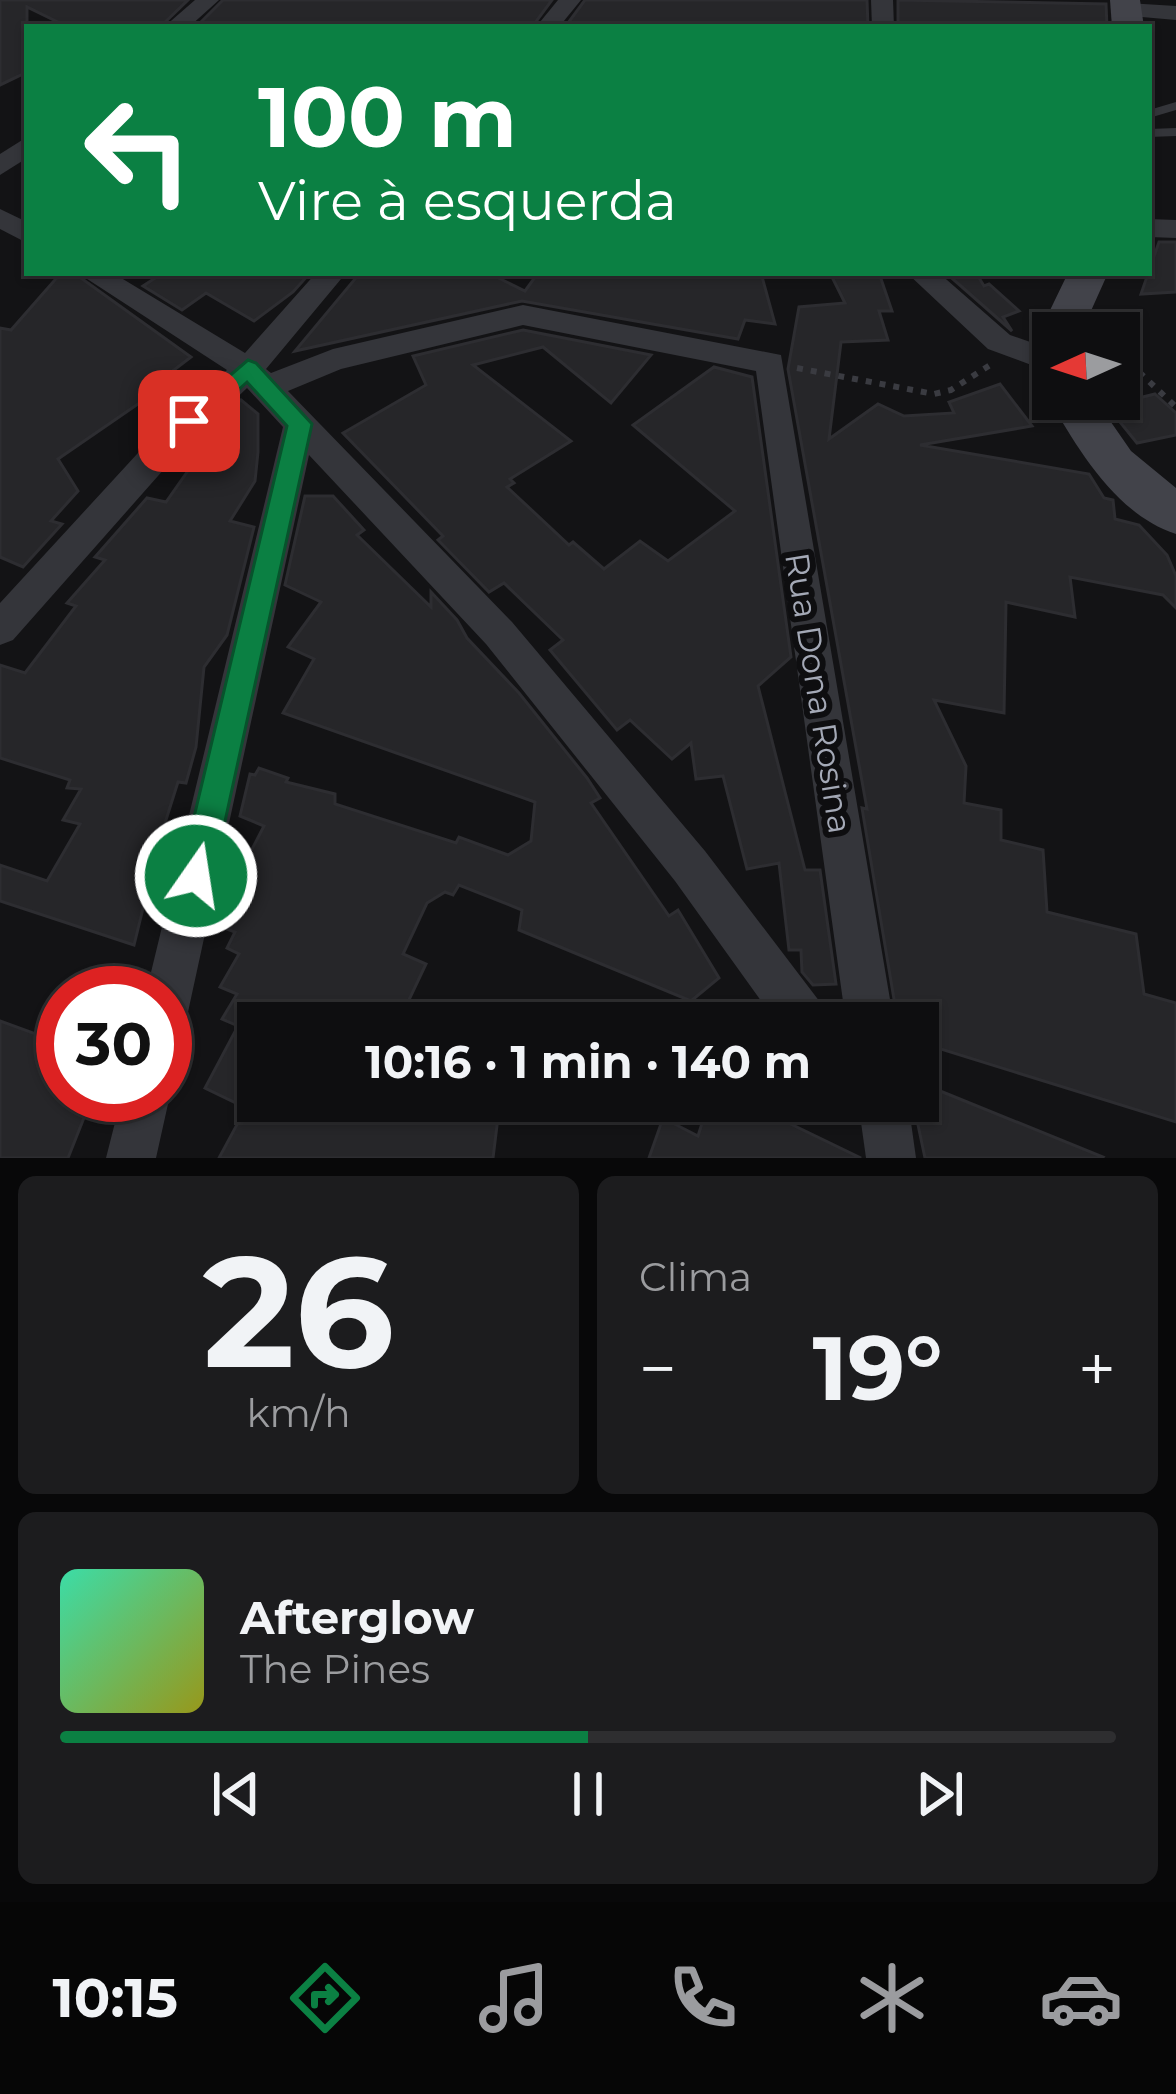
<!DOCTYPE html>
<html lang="pt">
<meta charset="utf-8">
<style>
:root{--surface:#0e0e10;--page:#1c1c1e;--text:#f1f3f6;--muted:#9b9c9f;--line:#2e2e30;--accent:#0b8043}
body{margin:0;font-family:Montserrat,sans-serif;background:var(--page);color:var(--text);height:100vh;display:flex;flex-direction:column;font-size:45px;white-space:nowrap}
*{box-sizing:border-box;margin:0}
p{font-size:39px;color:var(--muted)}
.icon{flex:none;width:66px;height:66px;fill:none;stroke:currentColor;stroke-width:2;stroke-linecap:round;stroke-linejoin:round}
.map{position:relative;height:1158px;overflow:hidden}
.drawer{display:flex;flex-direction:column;gap:18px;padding:18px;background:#080809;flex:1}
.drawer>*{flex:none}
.top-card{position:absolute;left:24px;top:24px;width:1128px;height:252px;border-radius:0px;box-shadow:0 3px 9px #0004,0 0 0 3px var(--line);background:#0b8043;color:#fff;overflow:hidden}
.needle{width:78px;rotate:267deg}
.tools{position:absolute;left:1032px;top:312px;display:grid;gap:24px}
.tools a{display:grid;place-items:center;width:108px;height:108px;border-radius:0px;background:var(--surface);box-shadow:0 3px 9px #0004,0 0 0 3px var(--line);font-size:60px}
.speed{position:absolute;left:36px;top:966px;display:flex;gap:24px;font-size:60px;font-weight:700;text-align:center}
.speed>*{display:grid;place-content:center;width:156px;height:156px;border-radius:50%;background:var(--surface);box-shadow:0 3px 9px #0004,0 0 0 3px var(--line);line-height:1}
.speed .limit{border:18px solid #d22;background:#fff;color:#111}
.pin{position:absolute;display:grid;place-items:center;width:102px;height:102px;color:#fff;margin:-51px;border-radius:24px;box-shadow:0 6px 18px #0006}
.me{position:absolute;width:132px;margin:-66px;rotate:13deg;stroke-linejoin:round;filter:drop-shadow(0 0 9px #0008)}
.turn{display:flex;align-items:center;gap:42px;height:252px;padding:0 36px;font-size:54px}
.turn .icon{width:156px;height:156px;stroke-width:2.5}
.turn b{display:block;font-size:84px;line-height:102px}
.big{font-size:90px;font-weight:700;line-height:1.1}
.drawer .card{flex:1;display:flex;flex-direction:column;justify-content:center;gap:18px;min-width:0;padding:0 42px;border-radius:18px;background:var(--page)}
.drawer .dial{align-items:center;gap:0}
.dial b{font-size:156px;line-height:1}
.song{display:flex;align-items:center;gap:36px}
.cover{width:144px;height:144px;border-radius:18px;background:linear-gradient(135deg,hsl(160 70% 55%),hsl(60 70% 35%))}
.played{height:12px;border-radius:6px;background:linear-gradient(90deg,var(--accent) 50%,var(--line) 50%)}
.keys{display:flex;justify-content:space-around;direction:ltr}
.heat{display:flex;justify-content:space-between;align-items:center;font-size:66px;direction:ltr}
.drawer .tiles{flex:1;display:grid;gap:18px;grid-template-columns:1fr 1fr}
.card:last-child{grid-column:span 2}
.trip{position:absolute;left:237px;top:1002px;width:702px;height:120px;border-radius:0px;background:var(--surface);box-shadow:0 3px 9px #0004,0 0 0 3px var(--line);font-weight:700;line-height:120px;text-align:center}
.dock{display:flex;height:192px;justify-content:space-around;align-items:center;background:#060606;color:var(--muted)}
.dock .icon{width:84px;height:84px}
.dock .active{color:var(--accent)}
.dock b{font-size:54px;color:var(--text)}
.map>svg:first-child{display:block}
.building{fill:#262629;stroke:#2d2d31;stroke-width:3}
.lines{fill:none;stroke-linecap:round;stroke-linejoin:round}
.path{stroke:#3a3b41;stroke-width:6;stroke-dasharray:6 8;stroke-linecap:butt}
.service{fill:#34353a;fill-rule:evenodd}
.minor{fill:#34353a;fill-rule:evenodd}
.secondary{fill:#42434a;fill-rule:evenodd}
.route{fill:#0b8043;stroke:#07532c;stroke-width:3}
.labels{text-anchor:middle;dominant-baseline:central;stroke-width:12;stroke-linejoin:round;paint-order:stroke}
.street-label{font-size:33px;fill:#a4a9b6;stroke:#0e0e10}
</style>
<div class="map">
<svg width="1176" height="1158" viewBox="0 0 1176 1158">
<rect width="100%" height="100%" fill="#131315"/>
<!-- building -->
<g class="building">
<polygon points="0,0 188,0 160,27 68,27 27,7 27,72 0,85"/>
<polygon points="223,0 552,0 532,27 196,27"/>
<polygon points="585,0 867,0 868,27 565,27"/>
<polygon points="898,0 1106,4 1107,27 898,27"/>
<polygon points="1159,242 1176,242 1176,292 1141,294"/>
<polygon points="61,273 74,273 191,357 170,373 170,382 58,459 78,491 51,521 62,524 23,567 0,557 0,328 11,330"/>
<polygon points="163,273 310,273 293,292 254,321 206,293 182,310 143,286"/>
<polygon points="360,273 488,273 525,291 538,273 761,273 775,324 745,320 738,339 522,301 295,351"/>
<polygon points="830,273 879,273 892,311 879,311 888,340 841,342 829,439 878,404 904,416 954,413 949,402 1000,384 1032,426 920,445 1089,474 1104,498 1113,500 1115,519 1139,525 1167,555 1176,576 1176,608 1163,595 1070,577 1075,617 1006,602 1004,713 934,700 966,766 964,803 1001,810 1001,840 1043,850 1047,912 1136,934 1144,994 1176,1003 1176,1122 918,1042 918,1023 898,1023 862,808 867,809 788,369 799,307 845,303"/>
<polygon points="946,273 976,273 984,286 989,284 1019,311 1003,317 1012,331"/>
<polygon points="523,330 651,355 611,403 543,347 473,365 571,441 510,479 514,483 507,487 569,545 573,542 604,569 640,541 668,561 735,511 633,425 714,367 752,377 791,657 758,686 805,870 820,870 836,984 813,985 802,972 801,950 789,950 779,863 747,869 723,776 696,779 691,743 672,759 630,720 617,730 550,650 563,640 504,583 489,592 438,540 443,536 343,433 426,385 413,356"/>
<polygon points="1155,394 1176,413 1176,435 1137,443 1107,406"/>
<polygon points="241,400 258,414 258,452 255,481 230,521 254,527 227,635 204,667 196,747 186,783 178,782 160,839 134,945 0,901 0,865 47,881 80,824 63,820 81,789 67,788 70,780 0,758 0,665 25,673 76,606 67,603 105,560 95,557 147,498 166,502 206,445 197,442"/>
<polygon points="305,496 333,496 364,530 357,535 431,607 431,592 457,620 467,638 519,693 587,778 600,798 591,803 669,916 678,910 719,978 691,1001 519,930 522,910 459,885 453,895 445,892 427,903 403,954 426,964 398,1023 258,1023 258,1101 500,1101 493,1158 219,1158 246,1108 205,1088 238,1026 222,1019 237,994 220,987 239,954 227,948 235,932 224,928 237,905 221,900 226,877 238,876 264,826 240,816 250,774 255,775 259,768 288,778 286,782 335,794 335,804 456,843 459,837 508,855 531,841 535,802 283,713 314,659 288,647 321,602 285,585"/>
<polygon points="0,1021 47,1038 44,1045 63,1049 63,1095 93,1095 68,1158 0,1158"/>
<polygon points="918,1082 1103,1157 1102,1158 925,1158 913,1101 918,1101"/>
<polygon points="709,1101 743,1101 861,1158 649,1158 663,1118 698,1136"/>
</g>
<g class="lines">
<!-- path -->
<g class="path">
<polyline points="1119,353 1176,407"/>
<polyline points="797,368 934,394 951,390 990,365"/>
</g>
<!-- service -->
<g class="service">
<polygon points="1176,102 1176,110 1149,118 1149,110"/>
<polygon points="1176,128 1176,136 1149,137 1149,129"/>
</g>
<!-- minor -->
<g class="minor">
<polygon points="195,0 219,0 189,27 164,27"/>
<polygon points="558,0 581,0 559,27 536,27"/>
<polygon points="871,0 893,0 894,27 872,27"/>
<polygon points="1127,3 1176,6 1176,20 1119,15 1116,10"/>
<polygon points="27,137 27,158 0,175 0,154"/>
<polygon points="0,209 27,222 27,243 0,229"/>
<polygon points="1149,219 1176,220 1176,238 1149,237"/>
<polygon points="78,273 113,273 245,353 316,273 346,273 266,369 271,373 333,349 523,305 781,355 894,1023 846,1023 756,371 523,325 341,369 288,391 512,622 705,851 823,1006 830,1023 777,1023 675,881 486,644 309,455 188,1012 182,1029 165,1035 165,993 146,993 283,427 247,388 173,459 13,640 0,645 0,603 149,441 227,370"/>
<polygon points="907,273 939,273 1010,335 1053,350 1053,373 988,349"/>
<polygon points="165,1082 170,1095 156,1158 106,1158 122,1095 165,1095"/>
<polygon points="858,1101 908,1101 916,1158 866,1158"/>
</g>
<!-- secondary -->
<g class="secondary">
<polygon points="1110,0 1140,0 1144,27 1112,27"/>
<polygon points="1068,273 1108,273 1081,333 1053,333 1053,346 1039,333"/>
<path d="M1053,391V399H1095L1131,451L1176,488V534C1117,515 1078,450 1049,399Z"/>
</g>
</g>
<!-- route -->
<polygon class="route" points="248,360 256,363 312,424 213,876 208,888 196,893 185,888 180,876 287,426 247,382 198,427 189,430 177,421"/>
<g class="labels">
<!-- street labels -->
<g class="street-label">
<text transform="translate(819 693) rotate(81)">Rua Dona Rosina</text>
</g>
</g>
</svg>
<div class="tools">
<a><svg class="needle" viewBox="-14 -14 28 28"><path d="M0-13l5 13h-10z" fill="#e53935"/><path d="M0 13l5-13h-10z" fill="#9b9c9f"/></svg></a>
</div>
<div class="speed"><div class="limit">30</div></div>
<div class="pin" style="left:189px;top:421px;background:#d93025"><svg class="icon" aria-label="arrive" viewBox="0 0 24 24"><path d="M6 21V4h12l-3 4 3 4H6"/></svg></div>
<svg class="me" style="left:196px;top:876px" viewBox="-20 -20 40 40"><circle r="17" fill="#0b8043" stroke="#fff" stroke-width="3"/><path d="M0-11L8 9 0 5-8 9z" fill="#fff"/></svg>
<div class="trip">10:16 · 1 min · 140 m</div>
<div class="top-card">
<div class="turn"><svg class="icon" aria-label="left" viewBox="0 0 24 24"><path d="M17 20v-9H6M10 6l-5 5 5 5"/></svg><div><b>100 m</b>Vire à esquerda</div></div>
</div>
</div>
<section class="drawer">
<div class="tiles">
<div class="card dial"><b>26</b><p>km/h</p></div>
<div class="card"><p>Clima</p>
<div class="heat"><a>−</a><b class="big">19°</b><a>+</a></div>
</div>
<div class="card">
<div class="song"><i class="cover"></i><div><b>Afterglow</b><p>The Pines</p></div></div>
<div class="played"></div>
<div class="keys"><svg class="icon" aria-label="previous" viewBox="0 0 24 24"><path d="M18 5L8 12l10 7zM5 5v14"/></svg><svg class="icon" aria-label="pause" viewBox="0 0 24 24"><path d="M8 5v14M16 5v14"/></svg><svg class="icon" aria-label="next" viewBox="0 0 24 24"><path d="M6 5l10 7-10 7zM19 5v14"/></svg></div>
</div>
</div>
</section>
<nav class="dock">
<b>10:15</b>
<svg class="icon active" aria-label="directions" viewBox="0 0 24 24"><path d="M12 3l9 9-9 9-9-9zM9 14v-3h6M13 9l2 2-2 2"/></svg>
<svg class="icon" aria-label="music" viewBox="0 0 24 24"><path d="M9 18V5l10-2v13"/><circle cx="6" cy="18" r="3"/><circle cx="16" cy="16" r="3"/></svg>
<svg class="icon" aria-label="phone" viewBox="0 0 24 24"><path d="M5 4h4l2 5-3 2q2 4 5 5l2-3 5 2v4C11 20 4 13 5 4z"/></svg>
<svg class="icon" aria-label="climate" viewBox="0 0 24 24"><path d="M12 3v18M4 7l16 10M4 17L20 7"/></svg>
<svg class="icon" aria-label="car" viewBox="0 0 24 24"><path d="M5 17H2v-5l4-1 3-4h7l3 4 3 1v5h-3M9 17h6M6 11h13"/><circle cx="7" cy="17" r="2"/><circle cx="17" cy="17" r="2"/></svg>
</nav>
